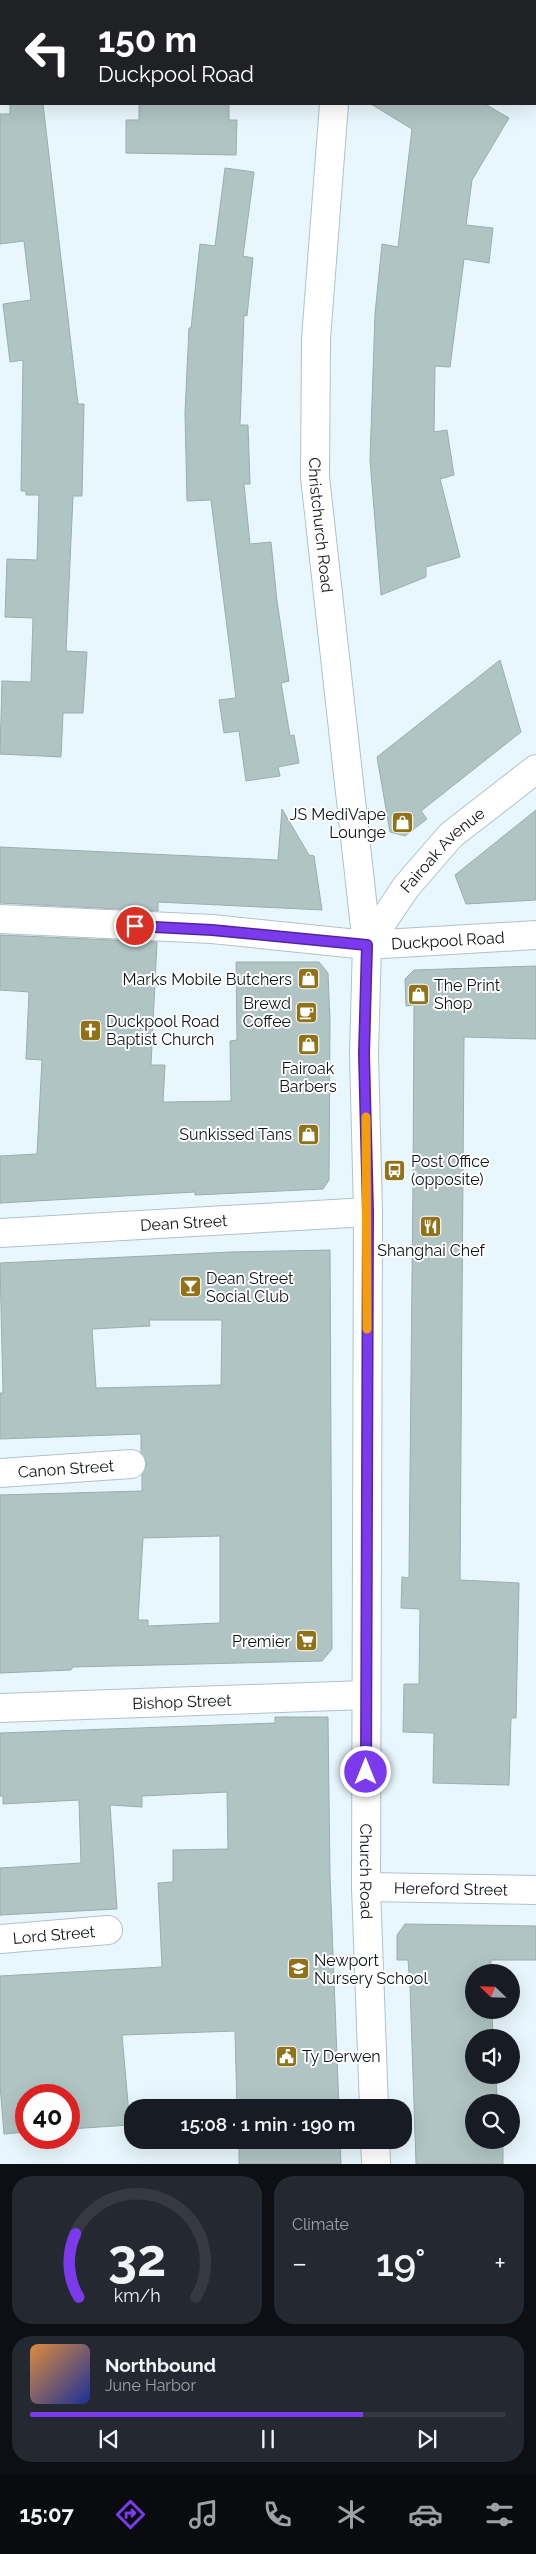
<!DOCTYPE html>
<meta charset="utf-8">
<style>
:root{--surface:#171b24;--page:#242831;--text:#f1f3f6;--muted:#9ea1a6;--line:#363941;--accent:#7c3aed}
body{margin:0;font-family:Raleway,sans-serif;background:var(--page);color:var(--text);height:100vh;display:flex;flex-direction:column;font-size:19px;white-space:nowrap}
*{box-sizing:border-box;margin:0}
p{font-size:16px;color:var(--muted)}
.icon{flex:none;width:28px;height:28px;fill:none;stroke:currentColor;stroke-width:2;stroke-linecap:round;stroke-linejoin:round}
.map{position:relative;height:2164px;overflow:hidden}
.drawer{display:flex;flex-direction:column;gap:12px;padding:12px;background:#0d0f14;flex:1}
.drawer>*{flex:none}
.guide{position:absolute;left:0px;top:0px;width:536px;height:105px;box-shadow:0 5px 20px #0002;background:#202124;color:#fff;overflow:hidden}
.needle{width:32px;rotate:293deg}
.fabs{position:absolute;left:465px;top:1964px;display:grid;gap:10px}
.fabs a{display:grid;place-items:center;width:55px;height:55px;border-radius:50%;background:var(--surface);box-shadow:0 5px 20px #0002;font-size:25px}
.speed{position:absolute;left:15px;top:2084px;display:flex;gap:10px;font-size:25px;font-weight:700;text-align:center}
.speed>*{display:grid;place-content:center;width:65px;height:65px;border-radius:50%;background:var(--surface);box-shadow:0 5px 20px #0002;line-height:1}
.speed .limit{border:8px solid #d22;background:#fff;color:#111}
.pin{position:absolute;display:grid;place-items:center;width:42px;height:42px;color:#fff;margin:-21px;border:2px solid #fff;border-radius:50%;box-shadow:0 1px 5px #0007}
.me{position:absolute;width:55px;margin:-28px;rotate:0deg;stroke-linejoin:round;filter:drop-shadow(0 0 4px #0008)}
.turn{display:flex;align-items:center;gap:18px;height:105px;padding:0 15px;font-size:22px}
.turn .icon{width:65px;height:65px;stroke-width:2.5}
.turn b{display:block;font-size:35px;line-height:42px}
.big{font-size:38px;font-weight:600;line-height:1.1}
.drawer .widget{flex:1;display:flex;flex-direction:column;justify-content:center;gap:8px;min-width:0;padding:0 18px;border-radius:20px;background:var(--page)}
.drawer .dial{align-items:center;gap:0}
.dial svg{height:130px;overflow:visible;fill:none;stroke:var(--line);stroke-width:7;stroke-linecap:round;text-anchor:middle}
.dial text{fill:var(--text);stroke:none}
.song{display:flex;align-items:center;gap:15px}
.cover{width:60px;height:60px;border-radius:8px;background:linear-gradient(135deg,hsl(30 70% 55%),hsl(230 70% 35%))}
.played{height:5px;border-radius:2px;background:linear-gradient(90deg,var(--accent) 70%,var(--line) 70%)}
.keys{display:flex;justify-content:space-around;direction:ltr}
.heat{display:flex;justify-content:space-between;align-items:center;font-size:28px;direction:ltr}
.drawer .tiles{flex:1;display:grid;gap:12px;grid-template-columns:1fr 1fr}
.widget:last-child{grid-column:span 2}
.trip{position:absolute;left:124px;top:2099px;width:288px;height:50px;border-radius:20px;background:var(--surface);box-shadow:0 5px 20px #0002;font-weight:600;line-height:50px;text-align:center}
.dock{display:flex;height:80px;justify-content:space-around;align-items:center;background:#090b0e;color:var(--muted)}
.dock .icon{width:35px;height:35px}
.dock .current{color:var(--accent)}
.dock b{font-size:22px;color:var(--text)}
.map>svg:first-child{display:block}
.building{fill:#b0c4c4;stroke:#9aaeae;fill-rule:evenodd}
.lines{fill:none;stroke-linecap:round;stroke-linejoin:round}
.minor-casing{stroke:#b0c2c9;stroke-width:30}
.minor{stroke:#fff;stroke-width:28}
.route-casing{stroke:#51269a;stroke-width:12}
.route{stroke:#7c3aed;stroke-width:9}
.slow{stroke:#f59e0b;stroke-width:9}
.labels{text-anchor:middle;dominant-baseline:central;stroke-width:4;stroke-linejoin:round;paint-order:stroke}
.street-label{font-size:16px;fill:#0e1416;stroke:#fff}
.poi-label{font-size:16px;fill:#0e1416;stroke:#fff;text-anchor:start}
</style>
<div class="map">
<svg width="536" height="2164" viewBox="0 0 536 2164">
<rect width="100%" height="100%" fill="#e8f7fd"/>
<!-- building -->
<g class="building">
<polygon points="10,104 43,104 78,404 84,404 82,496 73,496 66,651 87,652 83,713 63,713 61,757 0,754 2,681 31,682 33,618 5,617 7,559 37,560 39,495 26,495 26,491 21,491 23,360 10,362 3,304 31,300 24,241 0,244 0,114 10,114"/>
<polygon points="139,104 229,104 229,120 237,120 236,155 126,153 126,120 139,120"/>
<polygon points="371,104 485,104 509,118 472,180 466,225 493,228 489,263 464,259 450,367 435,366 434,432 447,430 454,475 440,479 460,557 426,567 426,577 381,595 370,460 375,314 382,244 398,247 412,129"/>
<polygon points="225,168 254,172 243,256 253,258 247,316 244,315 240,425 248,425 250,484 244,484 250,544 271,542 277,601 289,681 281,683 290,736 294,735 299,763 278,767 280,776 246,781 239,731 224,733 219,700 236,698 211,500 187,501 185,413 189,328 191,328 200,244 215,246"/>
<polygon points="500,660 521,732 421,811 427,819 405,836 390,832 377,757"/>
<polygon points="282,809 309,855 314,856 322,910 158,902 158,911 0,903 0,847 278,860"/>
<polygon points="536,810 536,900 466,904 455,875"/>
<polygon points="0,935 157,942 151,1065 165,1065 163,1102 231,1101 230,1041 237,1040 236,962 319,962 328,973 330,1020 329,1180 323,1189 195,1195 195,1192 0,1203 0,1156 37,1154 42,1060 26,1059 29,992 0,990"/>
<polygon points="536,966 536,1039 464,1037 460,1580 519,1583 516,1718 511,1718 509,1785 433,1783 434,1733 403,1732 404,1684 419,1684 420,1609 401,1608 402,1577 409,1578 413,1182 414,1005 406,1006 405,979 414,970"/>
<path d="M330,1250L332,1649L322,1661L73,1667L71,1670L0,1673V1495L142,1491V1475L147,1463L141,1453V1434L0,1439V1393H3L0,1263L231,1252ZM149,1320H222L221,1385L96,1388L92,1329L150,1326ZM220,1536V1623L148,1626V1620H138L143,1538Z"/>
<polygon points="275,1717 328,1717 330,1876 339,2108 237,2108 235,2031 122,2035 130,2125 69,2129 69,2095 26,2095 26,2132 4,2134 0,2085 0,1976 162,1967 158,1883 173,1882 173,1850 228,1849 227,1792 142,1796 142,1807 110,1805 117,1909 0,1915 0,1868 81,1863 79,1800 3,1804 3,1796 0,1796 0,1733 275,1723"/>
<polygon points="405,1924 536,1926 536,1960 491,1960 491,1972 474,1972 474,2010 492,2010 493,2038 474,2038 474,2075 496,2075 497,2098 501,2097 501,2102 474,2102 474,2140 503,2140 503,2164 416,2164 410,1986 408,1960 397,1960 397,1935"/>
<polygon points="239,2140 340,2140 341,2164 239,2164"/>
</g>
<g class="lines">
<defs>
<g id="minor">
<polyline points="343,1 343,0"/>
<polyline points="433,1 435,0"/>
<polyline points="0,44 1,44"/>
<path id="s1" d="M334,104L316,339L315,477L367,945L364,1054L368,1212L366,1887L374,2108"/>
<path id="s2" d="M0,919L212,929L367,945L536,935"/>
<path id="s3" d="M367,945L406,887L451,835L536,769"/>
<path id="s4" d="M0,1233L368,1212"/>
<path id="s5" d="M0,1473L131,1464"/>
<path id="s6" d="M0,1708L365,1695"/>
<path id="s7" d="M366,1887L536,1890"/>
<path id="s8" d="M0,1939L108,1930"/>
<polyline points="375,2140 376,2164"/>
</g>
</defs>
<!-- minor casing -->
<use href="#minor" class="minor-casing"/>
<!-- minor -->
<use href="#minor" class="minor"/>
</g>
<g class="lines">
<defs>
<polyline id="route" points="135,926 212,930 367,945 364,1054 368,1212 366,1772"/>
</defs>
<!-- route casing -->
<use href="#route" class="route-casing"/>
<!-- route -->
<use href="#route" class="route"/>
<!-- slow -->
<polyline class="slow" points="366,1117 367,1329"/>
</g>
<!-- icons -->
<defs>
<symbol id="shop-square" viewBox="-11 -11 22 22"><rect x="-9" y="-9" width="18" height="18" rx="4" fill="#917218" stroke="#fff"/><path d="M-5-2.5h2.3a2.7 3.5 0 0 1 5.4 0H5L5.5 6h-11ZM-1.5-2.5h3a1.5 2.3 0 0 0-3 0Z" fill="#fff"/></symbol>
<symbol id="cafe-square" viewBox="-11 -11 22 22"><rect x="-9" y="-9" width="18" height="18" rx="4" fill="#917218" stroke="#fff"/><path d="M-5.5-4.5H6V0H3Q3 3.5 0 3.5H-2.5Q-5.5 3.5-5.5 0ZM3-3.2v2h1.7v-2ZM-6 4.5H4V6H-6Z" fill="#fff"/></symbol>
<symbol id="church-square" viewBox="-11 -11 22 22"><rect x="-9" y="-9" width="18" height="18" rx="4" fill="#917218" stroke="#fff"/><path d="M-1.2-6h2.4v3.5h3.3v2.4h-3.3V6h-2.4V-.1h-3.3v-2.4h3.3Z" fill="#fff"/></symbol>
<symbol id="bus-square" viewBox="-11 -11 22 22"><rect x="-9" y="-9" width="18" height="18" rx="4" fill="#917218" stroke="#fff"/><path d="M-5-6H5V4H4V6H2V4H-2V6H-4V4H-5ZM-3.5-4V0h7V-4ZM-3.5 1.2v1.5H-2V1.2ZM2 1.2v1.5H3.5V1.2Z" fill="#fff"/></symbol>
<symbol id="restaurant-square" viewBox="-11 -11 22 22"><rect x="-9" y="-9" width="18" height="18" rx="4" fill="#917218" stroke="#fff"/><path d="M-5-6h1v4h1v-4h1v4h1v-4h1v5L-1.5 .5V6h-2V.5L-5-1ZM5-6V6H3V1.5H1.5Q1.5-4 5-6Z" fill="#fff"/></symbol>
<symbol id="bar-square" viewBox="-11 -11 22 22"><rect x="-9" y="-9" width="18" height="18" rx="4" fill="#917218" stroke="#fff"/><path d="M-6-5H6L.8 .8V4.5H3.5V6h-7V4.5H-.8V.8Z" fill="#fff"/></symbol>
<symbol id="supermarket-square" viewBox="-11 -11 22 22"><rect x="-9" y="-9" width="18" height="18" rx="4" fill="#917218" stroke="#fff"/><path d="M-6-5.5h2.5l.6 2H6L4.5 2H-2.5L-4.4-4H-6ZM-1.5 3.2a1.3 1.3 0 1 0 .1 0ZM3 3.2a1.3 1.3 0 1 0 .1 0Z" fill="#fff"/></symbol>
<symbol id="school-square" viewBox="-11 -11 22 22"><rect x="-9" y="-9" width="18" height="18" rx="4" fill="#917218" stroke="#fff"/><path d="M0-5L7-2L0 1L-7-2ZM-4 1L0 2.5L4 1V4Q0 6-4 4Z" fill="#fff"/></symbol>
<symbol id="civic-square" viewBox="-11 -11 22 22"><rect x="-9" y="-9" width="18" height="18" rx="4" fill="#917218" stroke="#fff"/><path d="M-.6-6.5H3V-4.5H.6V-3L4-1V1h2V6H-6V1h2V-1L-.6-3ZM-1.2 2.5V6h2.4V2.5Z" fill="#fff"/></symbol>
</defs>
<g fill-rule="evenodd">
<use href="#shop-square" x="390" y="810" width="25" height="25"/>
<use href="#shop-square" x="296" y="966" width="25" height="25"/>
<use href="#shop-square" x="406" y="982" width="25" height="25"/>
<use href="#cafe-square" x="294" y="1000" width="25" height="25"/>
<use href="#church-square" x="78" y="1018" width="25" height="25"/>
<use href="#shop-square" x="296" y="1032" width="25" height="25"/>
<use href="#shop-square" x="296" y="1122" width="25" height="25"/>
<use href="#bus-square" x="382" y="1158" width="25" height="25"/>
<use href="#restaurant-square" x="418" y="1214" width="25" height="25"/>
<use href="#bar-square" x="178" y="1274" width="25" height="25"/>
<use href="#supermarket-square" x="294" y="1628" width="25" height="25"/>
<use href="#school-square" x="286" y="1956" width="25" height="25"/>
<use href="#civic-square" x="274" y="2044" width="25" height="25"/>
</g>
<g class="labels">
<!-- street labels -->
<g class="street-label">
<text stroke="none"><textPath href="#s1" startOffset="422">Christchurch Road</textPath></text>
<text stroke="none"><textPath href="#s3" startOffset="122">Fairoak Avenue</textPath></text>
<text stroke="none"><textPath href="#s2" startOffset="449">Duckpool Road</textPath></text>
<text stroke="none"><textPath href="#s4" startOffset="184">Dean Street</textPath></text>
<text stroke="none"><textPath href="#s5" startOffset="66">Canon Street</textPath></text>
<text stroke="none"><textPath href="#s6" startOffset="182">Bishop Street</textPath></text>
<text stroke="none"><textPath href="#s1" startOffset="1771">Church Road</textPath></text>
<text stroke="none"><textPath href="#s7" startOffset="85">Hereford Street</textPath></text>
<text stroke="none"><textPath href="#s8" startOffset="54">Lord Street</textPath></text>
</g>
<!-- poi labels -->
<g class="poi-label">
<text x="386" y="814" text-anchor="end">JS MediVape<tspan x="386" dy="18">Lounge</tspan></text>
<text x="292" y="979" text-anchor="end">Marks Mobile Butchers</text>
<text x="434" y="985">The Print<tspan x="434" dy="18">Shop</tspan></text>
<text x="291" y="1003" text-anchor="end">Brewd<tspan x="291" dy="18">Coffee</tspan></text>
<text x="106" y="1021">Duckpool Road<tspan x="106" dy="18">Baptist Church</tspan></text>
<text x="308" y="1068" text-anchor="middle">Fairoak<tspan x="308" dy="18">Barbers</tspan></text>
<text x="292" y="1134" text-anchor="end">Sunkissed Tans</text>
<text x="411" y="1161">Post Office<tspan x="411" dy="18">(opposite)</tspan></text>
<text x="431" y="1250" text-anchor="middle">Shanghai Chef</text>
<text x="206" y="1278">Dean Street<tspan x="206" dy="18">Social Club</tspan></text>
<text x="290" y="1641" text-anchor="end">Premier</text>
<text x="314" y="1960">Newport<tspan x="314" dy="18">Nursery School</tspan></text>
<text x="302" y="2056">Ty Derwen</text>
</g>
</g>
</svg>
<div class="fabs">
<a><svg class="needle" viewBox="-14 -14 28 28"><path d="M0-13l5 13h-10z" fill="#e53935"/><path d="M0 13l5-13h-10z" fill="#9ea1a6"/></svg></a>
<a><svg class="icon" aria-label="sound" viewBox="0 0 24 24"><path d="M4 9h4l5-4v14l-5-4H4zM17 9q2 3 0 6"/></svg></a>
<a><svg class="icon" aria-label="search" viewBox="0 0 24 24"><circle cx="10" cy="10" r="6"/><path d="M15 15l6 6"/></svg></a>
</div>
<div class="speed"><div class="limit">40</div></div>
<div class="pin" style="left:135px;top:926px;background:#d93025"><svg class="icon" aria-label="arrive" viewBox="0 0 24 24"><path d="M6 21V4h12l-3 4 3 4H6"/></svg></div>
<svg class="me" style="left:366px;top:1772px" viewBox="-20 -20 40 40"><circle r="17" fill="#7c3aed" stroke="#fff" stroke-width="3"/><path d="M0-11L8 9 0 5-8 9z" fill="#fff"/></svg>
<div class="trip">15:08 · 1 min · 190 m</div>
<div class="guide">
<div class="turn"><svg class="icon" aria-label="left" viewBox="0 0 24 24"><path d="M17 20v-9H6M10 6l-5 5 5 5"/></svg><div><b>150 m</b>Duckpool Road</div></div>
</div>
</div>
<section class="drawer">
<div class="tiles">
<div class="widget dial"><svg viewBox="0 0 100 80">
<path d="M14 69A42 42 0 1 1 86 69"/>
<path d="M14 69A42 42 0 0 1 12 30" stroke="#7c3aed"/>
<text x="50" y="56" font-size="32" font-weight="700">32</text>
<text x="50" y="72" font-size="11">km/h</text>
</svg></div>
<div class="widget"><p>Climate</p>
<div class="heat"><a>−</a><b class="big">19°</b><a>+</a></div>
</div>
<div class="widget">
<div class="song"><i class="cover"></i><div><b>Northbound</b><p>June Harbor</p></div></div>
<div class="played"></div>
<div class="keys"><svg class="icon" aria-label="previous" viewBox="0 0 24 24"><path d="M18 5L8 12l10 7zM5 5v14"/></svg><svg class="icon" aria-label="pause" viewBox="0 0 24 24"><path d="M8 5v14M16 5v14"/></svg><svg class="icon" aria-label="next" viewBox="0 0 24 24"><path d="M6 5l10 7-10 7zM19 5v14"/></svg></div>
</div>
</div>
</section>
<nav class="dock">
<b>15:07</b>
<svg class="icon current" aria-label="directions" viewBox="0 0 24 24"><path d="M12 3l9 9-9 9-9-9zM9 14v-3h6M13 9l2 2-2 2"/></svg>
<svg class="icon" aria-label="music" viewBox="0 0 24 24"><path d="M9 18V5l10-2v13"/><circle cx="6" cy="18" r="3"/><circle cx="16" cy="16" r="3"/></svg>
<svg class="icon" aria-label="phone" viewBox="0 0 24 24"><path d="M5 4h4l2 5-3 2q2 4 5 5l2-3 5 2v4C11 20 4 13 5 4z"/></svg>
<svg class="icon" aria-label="climate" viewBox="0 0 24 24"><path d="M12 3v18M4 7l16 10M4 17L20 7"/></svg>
<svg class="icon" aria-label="car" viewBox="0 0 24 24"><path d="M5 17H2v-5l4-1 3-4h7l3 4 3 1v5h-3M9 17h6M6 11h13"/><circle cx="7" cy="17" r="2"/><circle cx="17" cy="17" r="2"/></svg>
<svg class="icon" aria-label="filters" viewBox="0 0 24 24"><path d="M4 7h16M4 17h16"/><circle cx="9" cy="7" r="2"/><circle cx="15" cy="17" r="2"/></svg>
</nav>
